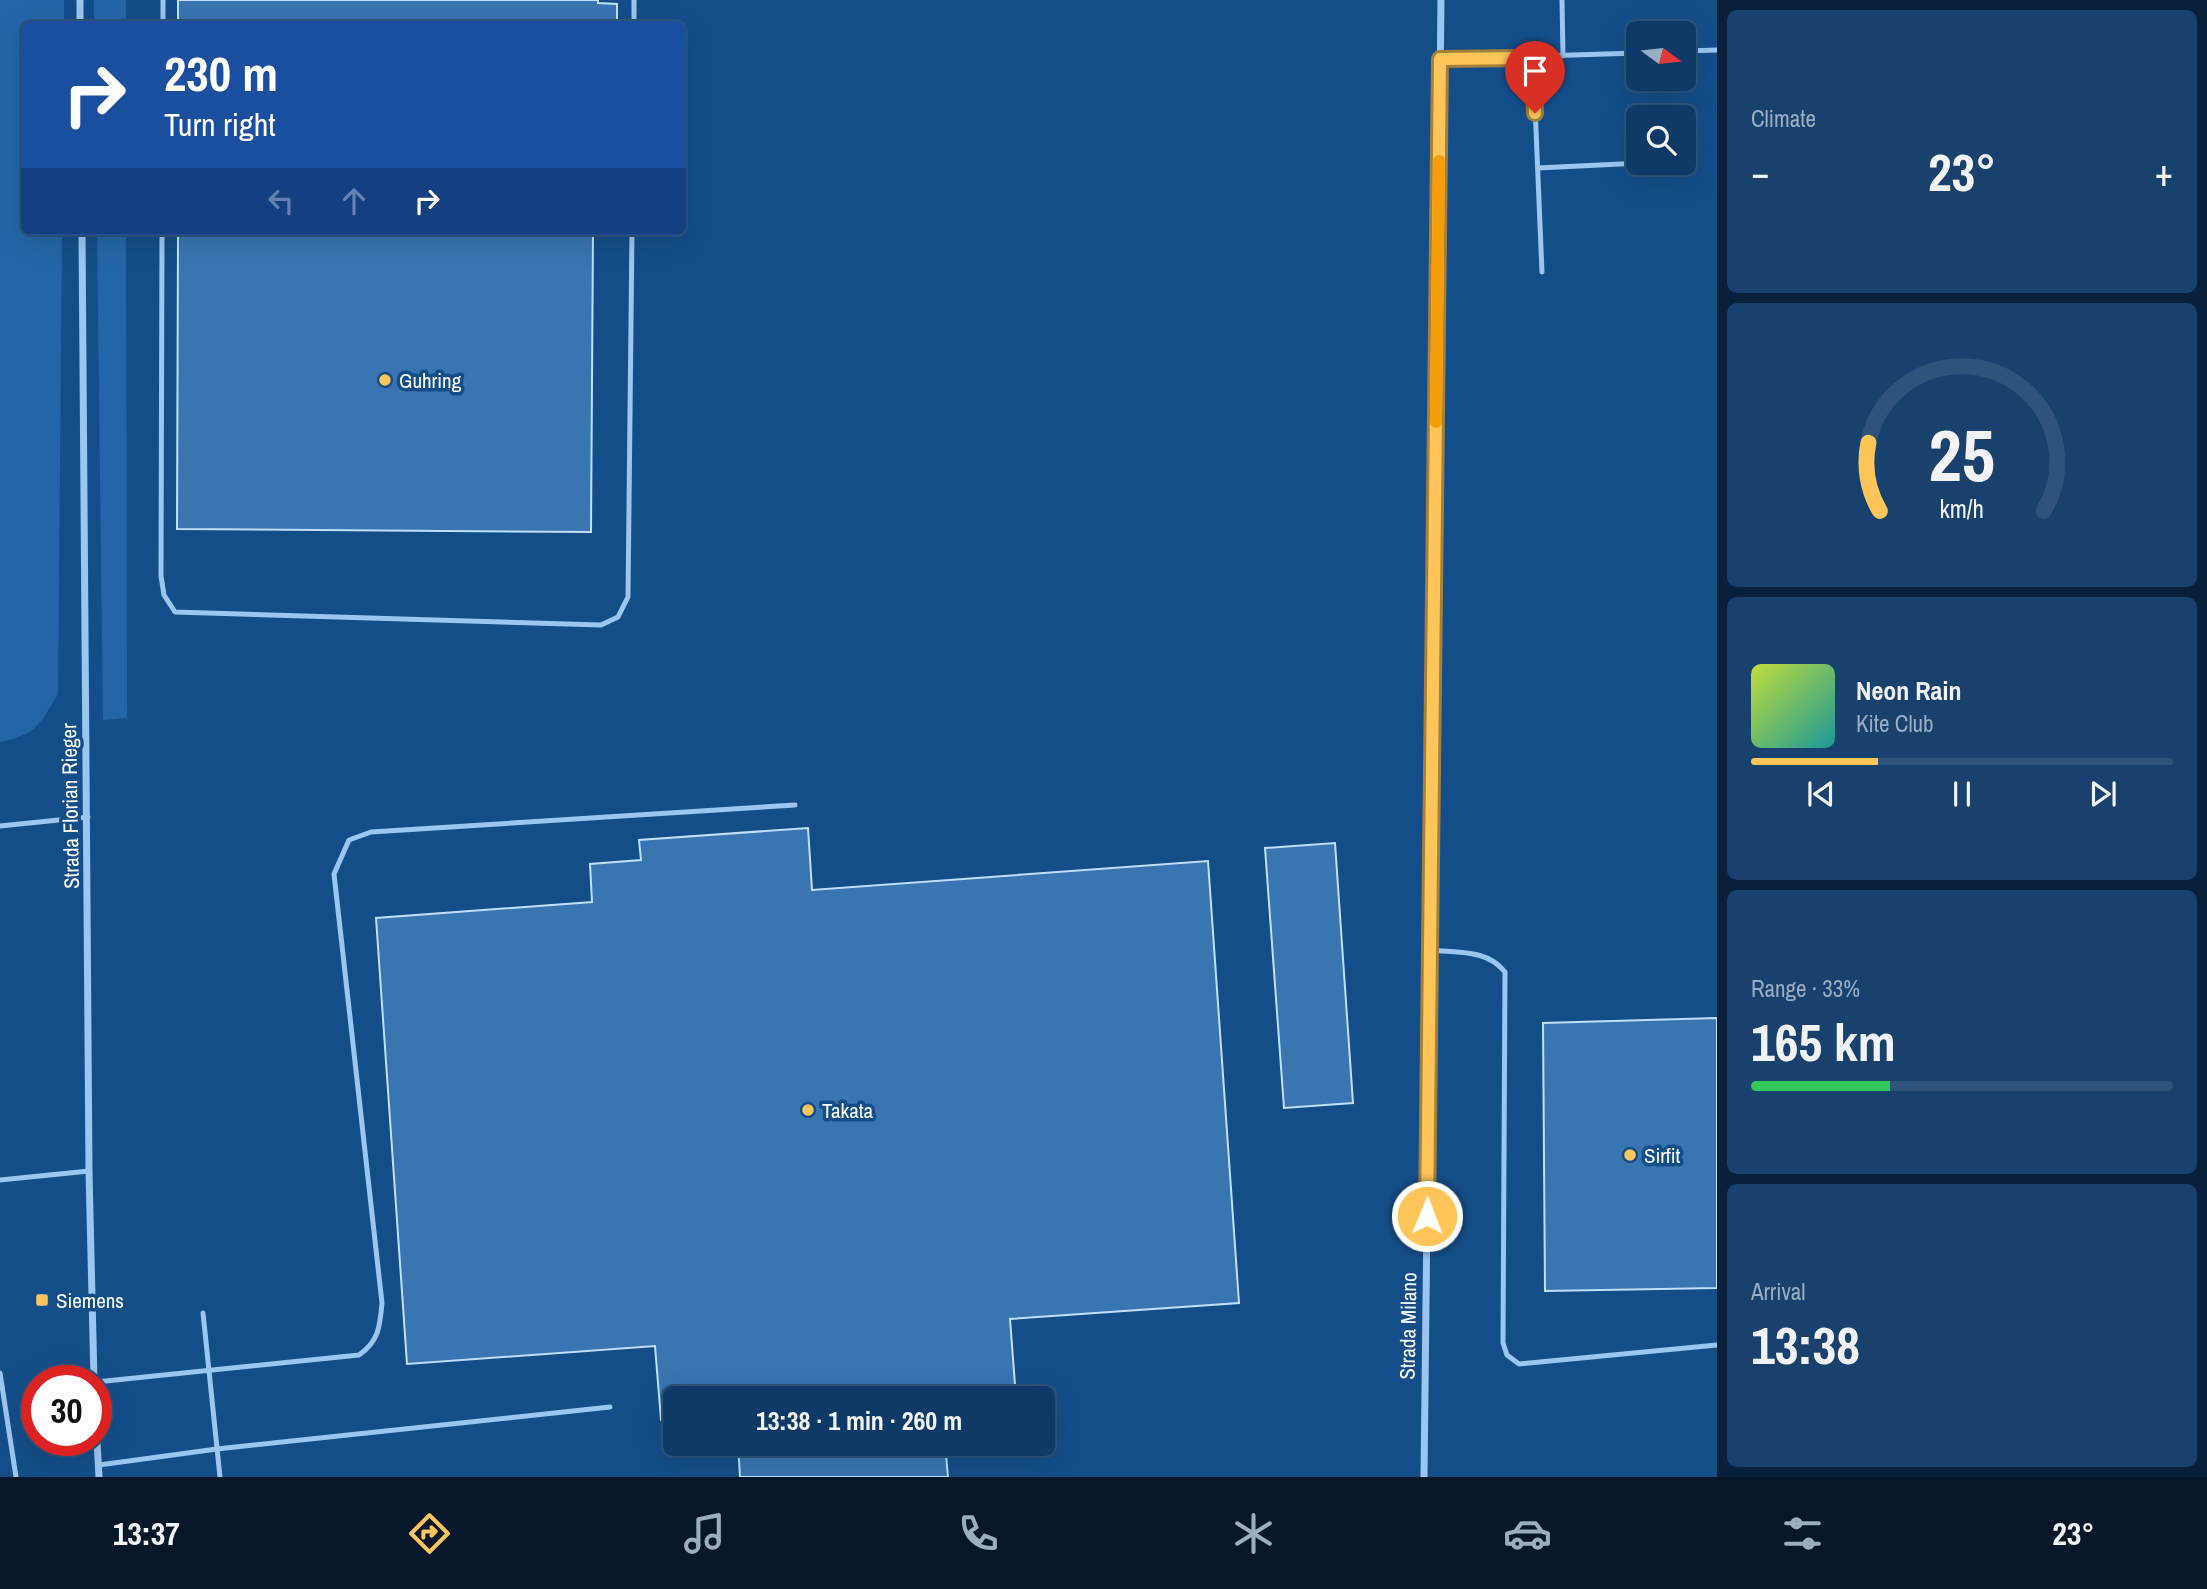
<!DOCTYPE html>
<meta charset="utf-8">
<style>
:root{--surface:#0f3a67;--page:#18416d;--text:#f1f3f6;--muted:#9badc0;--line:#2f547b;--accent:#ffc559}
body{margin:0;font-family:"Archivo Narrow",sans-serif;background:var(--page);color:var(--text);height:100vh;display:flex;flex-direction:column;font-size:26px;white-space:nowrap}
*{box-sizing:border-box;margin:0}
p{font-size:23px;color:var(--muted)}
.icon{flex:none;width:38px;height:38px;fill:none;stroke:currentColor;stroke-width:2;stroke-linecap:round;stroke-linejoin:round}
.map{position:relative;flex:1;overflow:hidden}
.details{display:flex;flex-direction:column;gap:10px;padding:10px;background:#082039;width:490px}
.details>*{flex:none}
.guide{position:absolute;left:21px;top:21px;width:665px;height:214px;border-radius:10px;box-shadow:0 7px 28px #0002,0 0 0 2px var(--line);background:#1a4fa0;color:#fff;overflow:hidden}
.needle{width:46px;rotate:105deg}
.fabs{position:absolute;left:1626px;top:21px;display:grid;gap:14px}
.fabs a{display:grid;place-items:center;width:70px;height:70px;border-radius:10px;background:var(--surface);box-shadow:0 7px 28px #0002,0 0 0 2px var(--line);font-size:35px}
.speed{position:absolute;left:21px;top:1365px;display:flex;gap:14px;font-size:35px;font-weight:700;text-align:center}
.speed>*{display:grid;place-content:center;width:91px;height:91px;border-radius:50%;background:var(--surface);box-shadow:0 7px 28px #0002,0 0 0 2px var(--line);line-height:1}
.speed .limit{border:10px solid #d22;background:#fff;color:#111}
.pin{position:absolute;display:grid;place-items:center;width:60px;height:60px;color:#fff;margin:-72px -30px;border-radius:50% 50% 50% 0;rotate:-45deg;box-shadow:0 0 7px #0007}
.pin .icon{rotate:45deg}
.me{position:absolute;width:77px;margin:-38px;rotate:1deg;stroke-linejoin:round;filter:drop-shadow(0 0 5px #0008)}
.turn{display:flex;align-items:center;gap:24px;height:147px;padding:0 28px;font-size:32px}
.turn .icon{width:91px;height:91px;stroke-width:2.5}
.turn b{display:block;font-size:49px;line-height:60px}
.lanes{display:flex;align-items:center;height:66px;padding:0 28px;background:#0003;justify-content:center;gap:35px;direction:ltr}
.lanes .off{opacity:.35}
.big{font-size:52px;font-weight:700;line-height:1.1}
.details .widget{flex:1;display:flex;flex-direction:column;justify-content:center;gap:10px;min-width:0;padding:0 24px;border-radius:10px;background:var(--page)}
.details .dial{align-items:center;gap:0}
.dial svg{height:182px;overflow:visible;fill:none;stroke:var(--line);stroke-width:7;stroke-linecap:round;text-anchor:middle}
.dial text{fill:var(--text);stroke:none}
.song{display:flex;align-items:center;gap:21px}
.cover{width:84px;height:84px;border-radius:10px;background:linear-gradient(135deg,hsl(70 70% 55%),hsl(180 70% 35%))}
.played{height:7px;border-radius:4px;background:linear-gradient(90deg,var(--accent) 30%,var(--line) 30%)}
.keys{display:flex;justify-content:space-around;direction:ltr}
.heat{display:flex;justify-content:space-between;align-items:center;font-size:38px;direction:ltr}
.charge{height:10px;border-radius:5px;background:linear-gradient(90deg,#34c759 33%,var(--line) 0)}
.trip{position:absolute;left:663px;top:1386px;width:392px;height:70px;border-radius:10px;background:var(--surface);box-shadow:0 7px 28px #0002,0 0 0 2px var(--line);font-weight:700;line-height:70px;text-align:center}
.tabs{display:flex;height:112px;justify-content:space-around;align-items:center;background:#061729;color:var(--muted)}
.tabs .icon{width:49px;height:49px}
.tabs .current{color:var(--accent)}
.tabs b{font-size:32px;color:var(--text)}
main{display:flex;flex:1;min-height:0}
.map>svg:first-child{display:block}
.green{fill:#2366a7}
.building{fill:#3875b1;stroke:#c1dffb;stroke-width:2}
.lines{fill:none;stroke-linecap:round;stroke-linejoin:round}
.service{stroke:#9bc6ef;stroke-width:5}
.minor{stroke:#9bc6ef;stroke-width:7}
.route-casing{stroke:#a6803a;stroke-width:18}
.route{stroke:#ffc559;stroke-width:12}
.slow{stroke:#f59e0b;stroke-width:12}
.poi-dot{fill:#ffc559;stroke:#144e89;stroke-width:2.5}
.labels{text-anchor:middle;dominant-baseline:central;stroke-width:7;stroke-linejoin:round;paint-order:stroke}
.poi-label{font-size:21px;fill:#fff;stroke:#144e89;text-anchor:start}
.street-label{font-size:21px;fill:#fff;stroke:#144e89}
</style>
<main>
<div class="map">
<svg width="1717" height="1477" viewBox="0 0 1717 1477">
<rect width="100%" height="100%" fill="#144e89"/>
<!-- green -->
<g class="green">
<path d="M0,0H64V24H24V231H62L58,694C40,724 36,735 0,742Z"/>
<rect x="94" y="0" width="32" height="24"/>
<polygon points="97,231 126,231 127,718 103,720"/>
</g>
<!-- building -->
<g class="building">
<polygon points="178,0 598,0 598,3 617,4 617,24 178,24"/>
<polygon points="178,231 593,231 591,532 177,529"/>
<polygon points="808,828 812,890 1208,861 1239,1303 1010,1319 1016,1398 676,1398 676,1419 661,1420 655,1346 407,1364 376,918 592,902 590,864 641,860 639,840"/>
<polygon points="1335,843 1353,1103 1284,1108 1265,848"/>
<polygon points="1717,1018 1717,1288 1545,1291 1543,1023"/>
<polygon points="738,1444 945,1444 948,1477 740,1477"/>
</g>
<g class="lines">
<!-- service -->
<g class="service">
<polyline points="1562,0 1563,56"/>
<polyline points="163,24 163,0"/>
<polyline points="634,24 634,0"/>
<polyline points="1684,51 1717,50"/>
<polyline points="1533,58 1542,272"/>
<polyline points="1440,59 1638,53"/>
<polyline points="1538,168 1641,163"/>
<polyline points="162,231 161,576 164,595 175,612 601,625 618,617 628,597 632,231"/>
<polyline points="0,826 88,817"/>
<path d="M1430,950C1458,953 1487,949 1505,972L1503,1343L1507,1355L1519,1364L1717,1345"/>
<polyline points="0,1180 89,1171"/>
<polyline points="203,1313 220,1477"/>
<polyline points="0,1373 16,1477"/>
<path d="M96,1382L359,1355C379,1341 380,1326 382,1303L334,874L349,840L371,832L795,805"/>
<polyline points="99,1465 217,1449 610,1407"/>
</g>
<!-- minor -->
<g class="minor">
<polyline points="80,0 80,24"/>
<polyline points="82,231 89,1171 94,1381"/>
<polyline points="96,1424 99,1477"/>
<polyline points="1424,1477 1441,0"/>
</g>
</g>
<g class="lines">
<defs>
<polyline id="route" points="1427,1216 1440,59 1533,58 1535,113"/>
</defs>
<!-- route casing -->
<use href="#route" class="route-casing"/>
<!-- route -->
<use href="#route" class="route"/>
<!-- slow -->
<polyline class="slow" points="1436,422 1439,161"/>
</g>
<!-- markers -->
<g class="poi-dot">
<circle cx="385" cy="380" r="7"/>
<circle cx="808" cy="1110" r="7"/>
<circle cx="1630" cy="1155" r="7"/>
<rect x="35" y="1293" width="14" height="14" rx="3.5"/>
</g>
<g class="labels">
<!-- poi labels -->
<g class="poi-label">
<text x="399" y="380">Guhring</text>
<text x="822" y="1110">Takata</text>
<text x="1644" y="1155">Sirfit</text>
<text x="56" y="1300">Siemens</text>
</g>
<!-- street labels -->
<g class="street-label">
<text transform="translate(70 806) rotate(-91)">Strada Florian Rieger</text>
<text transform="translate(1408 1326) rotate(-89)">Strada Milano</text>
</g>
</g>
</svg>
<div class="fabs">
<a><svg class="needle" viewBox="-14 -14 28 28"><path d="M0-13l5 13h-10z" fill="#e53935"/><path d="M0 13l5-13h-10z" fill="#9badc0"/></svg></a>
<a><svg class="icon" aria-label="search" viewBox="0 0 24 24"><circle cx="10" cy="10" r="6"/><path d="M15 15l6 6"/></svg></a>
</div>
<div class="speed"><div class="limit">30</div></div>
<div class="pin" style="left:1535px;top:113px;background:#d93025"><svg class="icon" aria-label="arrive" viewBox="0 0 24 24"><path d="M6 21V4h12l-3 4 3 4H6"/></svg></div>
<svg class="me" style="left:1427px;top:1216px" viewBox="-20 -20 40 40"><circle r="17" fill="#ffc559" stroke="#fff" stroke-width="3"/><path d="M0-11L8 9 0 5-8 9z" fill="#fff"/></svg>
<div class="trip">13:38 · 1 min · 260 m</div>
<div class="guide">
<div class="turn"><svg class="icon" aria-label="right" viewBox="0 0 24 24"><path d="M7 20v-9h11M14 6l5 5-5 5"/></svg><div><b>230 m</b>Turn right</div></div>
<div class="lanes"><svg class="icon off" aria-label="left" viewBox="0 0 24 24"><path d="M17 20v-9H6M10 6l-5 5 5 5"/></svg><svg class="icon off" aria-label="ahead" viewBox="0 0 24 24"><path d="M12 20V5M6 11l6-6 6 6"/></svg><svg class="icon" aria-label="right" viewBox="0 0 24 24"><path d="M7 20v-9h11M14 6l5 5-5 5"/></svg></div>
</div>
</div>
<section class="details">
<div class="widget"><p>Climate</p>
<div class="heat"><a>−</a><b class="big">23°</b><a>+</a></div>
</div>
<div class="widget dial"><svg viewBox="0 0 100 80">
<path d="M14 69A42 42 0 1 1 86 69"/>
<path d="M14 69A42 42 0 0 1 9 39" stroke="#ffc559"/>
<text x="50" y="56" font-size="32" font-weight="700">25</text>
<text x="50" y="72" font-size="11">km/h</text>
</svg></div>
<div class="widget">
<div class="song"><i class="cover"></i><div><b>Neon Rain</b><p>Kite Club</p></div></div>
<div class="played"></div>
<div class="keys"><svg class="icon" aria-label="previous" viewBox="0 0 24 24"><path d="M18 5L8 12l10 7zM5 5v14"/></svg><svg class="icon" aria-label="pause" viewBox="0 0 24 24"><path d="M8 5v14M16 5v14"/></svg><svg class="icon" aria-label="next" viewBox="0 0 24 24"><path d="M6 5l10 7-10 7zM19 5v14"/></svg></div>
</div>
<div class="widget"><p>Range · 33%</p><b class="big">165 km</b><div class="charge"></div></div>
<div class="widget"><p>Arrival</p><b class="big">13:38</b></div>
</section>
</main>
<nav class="tabs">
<b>13:37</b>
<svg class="icon current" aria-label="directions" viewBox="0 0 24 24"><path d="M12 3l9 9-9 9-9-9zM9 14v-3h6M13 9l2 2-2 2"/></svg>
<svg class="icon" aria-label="music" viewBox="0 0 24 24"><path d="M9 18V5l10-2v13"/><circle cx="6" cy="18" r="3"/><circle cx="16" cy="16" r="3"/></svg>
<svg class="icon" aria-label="phone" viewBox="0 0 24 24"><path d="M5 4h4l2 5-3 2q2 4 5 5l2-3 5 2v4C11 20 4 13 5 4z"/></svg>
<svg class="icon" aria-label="climate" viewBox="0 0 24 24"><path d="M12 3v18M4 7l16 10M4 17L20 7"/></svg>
<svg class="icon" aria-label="car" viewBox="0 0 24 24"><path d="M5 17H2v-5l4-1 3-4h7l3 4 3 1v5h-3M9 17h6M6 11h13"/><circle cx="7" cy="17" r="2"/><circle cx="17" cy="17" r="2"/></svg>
<svg class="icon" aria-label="filters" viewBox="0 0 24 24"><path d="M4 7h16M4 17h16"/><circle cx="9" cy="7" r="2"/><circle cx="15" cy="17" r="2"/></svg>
<b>23°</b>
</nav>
